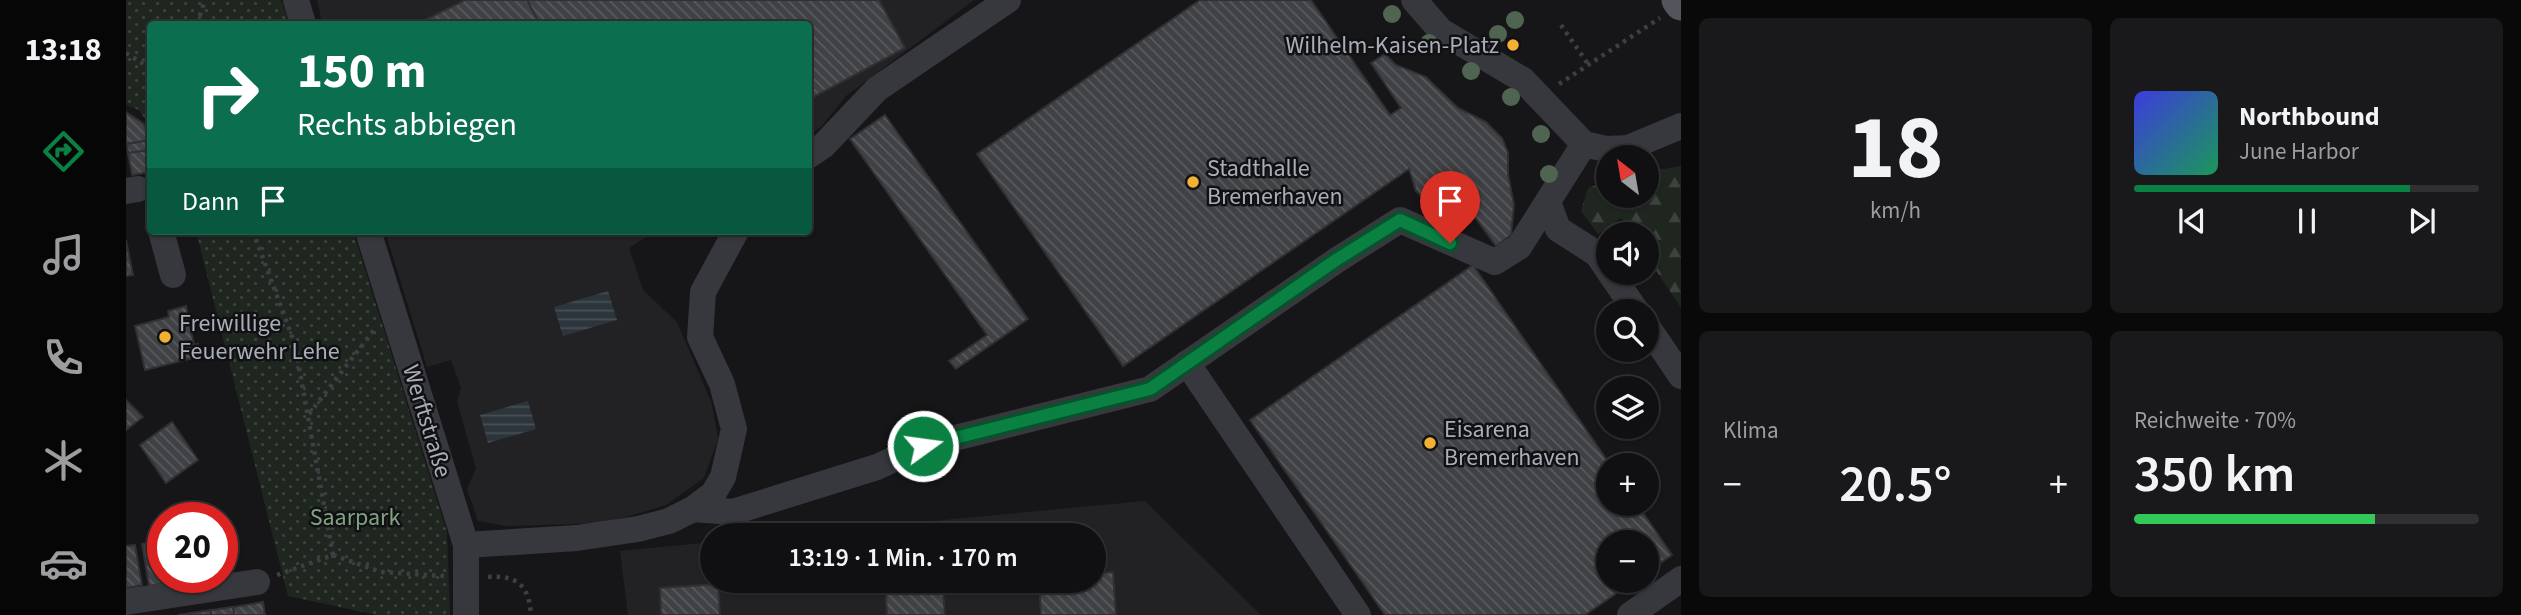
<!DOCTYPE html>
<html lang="de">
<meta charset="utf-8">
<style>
:root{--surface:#101012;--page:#19191b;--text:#f1f3f6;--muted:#9c9d9f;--line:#303032;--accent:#0b8043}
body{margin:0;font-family:"Source Sans 3",sans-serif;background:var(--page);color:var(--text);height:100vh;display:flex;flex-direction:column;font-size:26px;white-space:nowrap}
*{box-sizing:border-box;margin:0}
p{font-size:23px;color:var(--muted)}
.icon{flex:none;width:38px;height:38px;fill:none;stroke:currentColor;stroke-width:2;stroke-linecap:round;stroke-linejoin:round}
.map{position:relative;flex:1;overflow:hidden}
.details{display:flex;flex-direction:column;gap:18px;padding:18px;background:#09090a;width:840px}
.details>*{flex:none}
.hud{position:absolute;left:21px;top:21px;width:665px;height:214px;border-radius:7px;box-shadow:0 2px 5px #0004,0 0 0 2px var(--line);background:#0b6e4f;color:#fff;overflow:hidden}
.needle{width:46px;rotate:329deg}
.fabs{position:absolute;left:1470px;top:145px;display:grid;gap:14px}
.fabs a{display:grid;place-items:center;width:63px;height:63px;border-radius:50%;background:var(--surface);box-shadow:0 2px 5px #0004,0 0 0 2px var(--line);font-size:35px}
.speed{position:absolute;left:21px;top:502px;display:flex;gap:14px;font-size:35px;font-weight:700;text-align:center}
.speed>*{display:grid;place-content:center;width:91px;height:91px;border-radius:50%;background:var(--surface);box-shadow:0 2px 5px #0004,0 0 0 2px var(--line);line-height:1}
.speed .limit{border:10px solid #d22;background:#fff;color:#111}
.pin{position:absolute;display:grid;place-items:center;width:60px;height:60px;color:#fff;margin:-72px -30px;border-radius:50% 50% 50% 0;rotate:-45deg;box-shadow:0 0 7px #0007}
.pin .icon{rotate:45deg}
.me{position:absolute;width:77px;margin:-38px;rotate:76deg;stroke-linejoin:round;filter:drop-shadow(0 0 5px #0008)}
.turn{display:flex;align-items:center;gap:24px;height:147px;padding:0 35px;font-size:32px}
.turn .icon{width:91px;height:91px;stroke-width:2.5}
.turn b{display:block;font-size:49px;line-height:60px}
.then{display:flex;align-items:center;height:66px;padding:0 35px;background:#0003;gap:14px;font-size:26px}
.big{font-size:52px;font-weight:600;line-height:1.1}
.details .tile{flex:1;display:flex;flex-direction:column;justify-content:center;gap:10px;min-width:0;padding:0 24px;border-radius:10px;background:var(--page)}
.details .dial{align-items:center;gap:0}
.dial b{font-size:91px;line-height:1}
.song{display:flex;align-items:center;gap:21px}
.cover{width:84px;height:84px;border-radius:10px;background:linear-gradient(135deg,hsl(240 70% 55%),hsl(150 70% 35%))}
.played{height:7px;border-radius:4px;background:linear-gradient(90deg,var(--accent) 80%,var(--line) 80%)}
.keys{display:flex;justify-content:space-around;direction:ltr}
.heat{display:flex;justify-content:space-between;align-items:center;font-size:38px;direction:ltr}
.charge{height:10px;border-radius:5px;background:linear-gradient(90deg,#34c759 70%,var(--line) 0)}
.details .tiles{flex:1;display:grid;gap:18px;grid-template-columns:repeat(2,1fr)}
.trip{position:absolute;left:574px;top:523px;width:406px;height:70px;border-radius:35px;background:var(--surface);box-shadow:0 2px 5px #0004,0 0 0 2px var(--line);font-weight:600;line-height:70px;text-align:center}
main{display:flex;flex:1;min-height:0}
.tab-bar{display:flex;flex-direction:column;width:126px;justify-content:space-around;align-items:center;background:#060607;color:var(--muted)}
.tab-bar .icon{width:49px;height:49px}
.tab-bar .active{color:var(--accent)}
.tab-bar b{font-size:32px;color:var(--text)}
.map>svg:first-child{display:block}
.built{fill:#222225}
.green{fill:url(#green-dots)}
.forest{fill:url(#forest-firs)}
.water{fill:url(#water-rules)}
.building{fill:url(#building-back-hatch);stroke:#303034;stroke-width:2}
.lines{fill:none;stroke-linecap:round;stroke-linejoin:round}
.path{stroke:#3d3f44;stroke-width:4.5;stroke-dasharray:3.5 5;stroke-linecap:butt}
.minor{stroke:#37383d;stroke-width:26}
.major{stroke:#53555c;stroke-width:33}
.tree{fill:#506452}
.route-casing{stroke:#07532c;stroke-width:18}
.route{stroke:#0b8043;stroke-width:12}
.poi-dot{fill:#f2b134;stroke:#111113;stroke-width:2.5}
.labels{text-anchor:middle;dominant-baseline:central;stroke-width:5;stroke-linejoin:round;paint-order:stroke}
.poi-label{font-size:24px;fill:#a8adb8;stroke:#111113;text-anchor:start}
.street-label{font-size:24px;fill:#a8adb8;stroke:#111113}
.park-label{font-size:24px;fill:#7fa381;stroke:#111113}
</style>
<main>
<nav class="tab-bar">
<b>13:18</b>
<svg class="icon active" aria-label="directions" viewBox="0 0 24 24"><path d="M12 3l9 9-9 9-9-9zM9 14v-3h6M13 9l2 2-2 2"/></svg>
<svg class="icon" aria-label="music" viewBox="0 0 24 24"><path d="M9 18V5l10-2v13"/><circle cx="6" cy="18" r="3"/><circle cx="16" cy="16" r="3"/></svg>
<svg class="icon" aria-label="phone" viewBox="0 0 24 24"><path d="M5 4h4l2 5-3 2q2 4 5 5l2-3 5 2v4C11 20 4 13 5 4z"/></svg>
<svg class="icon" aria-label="climate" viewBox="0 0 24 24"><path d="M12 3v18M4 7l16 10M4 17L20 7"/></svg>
<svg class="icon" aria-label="car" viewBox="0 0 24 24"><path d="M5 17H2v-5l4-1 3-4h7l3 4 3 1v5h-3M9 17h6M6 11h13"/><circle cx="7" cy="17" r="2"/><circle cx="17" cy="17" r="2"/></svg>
</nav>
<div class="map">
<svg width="1555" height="615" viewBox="0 0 1555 615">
<defs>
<pattern id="green-dots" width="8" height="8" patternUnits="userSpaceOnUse" patternTransform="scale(1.75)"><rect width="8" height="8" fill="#1e261f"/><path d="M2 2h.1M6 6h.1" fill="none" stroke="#3c433d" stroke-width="1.8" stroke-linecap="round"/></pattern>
<pattern id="forest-firs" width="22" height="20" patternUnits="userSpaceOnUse" patternTransform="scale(1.75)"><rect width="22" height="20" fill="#1e261f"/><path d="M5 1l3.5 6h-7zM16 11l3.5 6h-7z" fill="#3c433d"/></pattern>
<pattern id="water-rules" width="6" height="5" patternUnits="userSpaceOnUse" patternTransform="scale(1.75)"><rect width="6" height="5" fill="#2c353c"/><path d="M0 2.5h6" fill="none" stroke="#485056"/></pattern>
<pattern id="building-back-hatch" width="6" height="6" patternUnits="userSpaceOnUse" patternTransform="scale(1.75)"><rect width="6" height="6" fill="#404145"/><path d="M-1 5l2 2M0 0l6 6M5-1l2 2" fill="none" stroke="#595a5e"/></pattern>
</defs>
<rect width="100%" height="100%" fill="#161618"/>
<!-- built -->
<g class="built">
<polygon points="191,0 848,0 720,96 695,127 683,135 682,24 196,24"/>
<polygon points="259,231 529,231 503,248 517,290 551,322 586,404 592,439 578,478 540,505 480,523 379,526 352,521 341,489 350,468 331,402 335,388 325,360 301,367"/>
<polygon points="1019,501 1135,615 502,615 494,551 586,542 586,581 968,581 968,536 657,535"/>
</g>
<!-- green -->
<g class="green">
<polygon points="0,0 155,0 163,24 24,24 24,126 13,110 0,105"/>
<polygon points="70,231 227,231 321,532 324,615 251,615 162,596"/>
</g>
<!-- forest -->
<polygon class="forest" points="1555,166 1555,308 1521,257 1521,234 1506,234 1495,218 1472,234 1455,211 1462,188 1482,181 1482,196 1521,196 1521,172"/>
<!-- water -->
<g class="water">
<polygon points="482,291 491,320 437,336 428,307"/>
<polygon points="402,401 410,429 362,443 354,415"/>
</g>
<!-- building -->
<g class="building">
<polygon points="339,0 401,0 414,24 291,24"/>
<polygon points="401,0 753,0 779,48 682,100 682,24 414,24"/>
<polygon points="1074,0 1185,0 1264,115 1275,108 1245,63 1259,54 1270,65 1300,77 1332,108 1360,122 1376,138 1382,153 1382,174 1388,205 1385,235 1370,246 1346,213 1327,214 1306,207 1290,191 1283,169 997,366 851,154"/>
<polygon points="0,112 18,124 24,140 0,144"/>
<polygon points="759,115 902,319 830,369 823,361 861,335 724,139"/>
<polygon points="24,140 24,150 2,153 1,144"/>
<polygon points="24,150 24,172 6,175 2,153"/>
<polygon points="0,240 7,275 0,276"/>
<polygon points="1347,265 1485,466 1482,466 1482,504 1511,504 1546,555 1521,572 1521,542 1482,542 1482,581 1508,581 1459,615 1259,615 1124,420"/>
<polygon points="60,306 68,345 72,344 75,356 19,370 9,326 43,317 42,311"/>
<polygon points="0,400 17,417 0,430"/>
<polygon points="46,422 72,460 40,483 14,445"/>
<polygon points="37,541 37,578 59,578 59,580 23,586 16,544"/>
<polygon points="9,545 16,585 0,588 0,546"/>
<polygon points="987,572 990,615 915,615 913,581 968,581 968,574"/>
<polygon points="759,581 816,581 819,615 761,615"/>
<polygon points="592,584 594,615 535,615 534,588"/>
<polygon points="137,602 139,615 108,615 107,607"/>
<polygon points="107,607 108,615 85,615 85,610"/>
<polygon points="85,610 85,615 52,615"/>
</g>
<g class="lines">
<!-- path -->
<g class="path">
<polyline points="71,24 79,0"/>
<polyline points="1435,25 1462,64"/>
<polyline points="0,53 24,68"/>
<polyline points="1433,84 1534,18"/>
<polyline points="127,231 169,345 207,555"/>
<polyline points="183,414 248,330"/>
<polyline points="151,575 207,555 255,572 318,576"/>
<path d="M362,577C391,575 403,585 405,615"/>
</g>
<!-- minor -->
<g class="minor">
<polyline points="170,0 177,24"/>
<polyline points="1288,0 1315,31 1397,80 1458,144 1480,149 1502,148 1555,126"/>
<polyline points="682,156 697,146 751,89 882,0"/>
<polyline points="0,191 12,189"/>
<polyline points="1422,202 1432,229 1471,254 1482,270"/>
<polyline points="35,231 47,275"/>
<polyline points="242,231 340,545 340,615"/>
<polyline points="1484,273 1511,312"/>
<polyline points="1521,326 1555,376"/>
<polyline points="1061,363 1232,615"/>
<polyline points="567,509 607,512 751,467 797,446 1024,389 1211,260 1274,220 1369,262 1393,247 1458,144"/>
<polyline points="340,545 451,538 512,529 543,521 567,509 587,494 597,477 608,429 596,384 574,337 577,292 610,231"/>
<polyline points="0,602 131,582"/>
<polyline points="1504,615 1555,579"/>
</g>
<!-- major -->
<polyline class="major" points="1552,0 1555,4"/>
</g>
<!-- trees -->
<g class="tree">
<circle cx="1266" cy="14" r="9"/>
<circle cx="1389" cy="20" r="9"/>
<circle cx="1372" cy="34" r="9"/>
<circle cx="1303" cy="43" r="9"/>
<circle cx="1345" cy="71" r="9"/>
<circle cx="1385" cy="97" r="9"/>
<circle cx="1415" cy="134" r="9"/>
<circle cx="1423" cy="174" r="9"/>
</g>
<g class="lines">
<defs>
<polyline id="route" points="797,446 1024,389 1210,260 1274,220 1324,243"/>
</defs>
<!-- route casing -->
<use href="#route" class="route-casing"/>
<!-- route -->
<use href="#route" class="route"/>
</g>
<!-- markers -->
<g class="poi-dot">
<circle cx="1387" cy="45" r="7"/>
<circle cx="1067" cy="182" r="7"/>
<circle cx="39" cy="337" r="7"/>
<circle cx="1304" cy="443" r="7"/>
</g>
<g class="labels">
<!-- poi labels -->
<g class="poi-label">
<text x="1373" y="45" text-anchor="end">Wilhelm-Kaisen-Platz</text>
<text x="1081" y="168">Stadthalle<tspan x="1081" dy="28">Bremerhaven</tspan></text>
<text x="53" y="323">Freiwillige<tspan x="53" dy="28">Feuerwehr Lehe</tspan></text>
<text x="1318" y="429">Eisarena<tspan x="1318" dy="28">Bremerhaven</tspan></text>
</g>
<!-- street labels -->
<g class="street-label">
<text transform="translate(301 421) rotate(73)">Werftstraße</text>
</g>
<!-- park labels -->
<g class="park-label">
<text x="229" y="517">Saarpark</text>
</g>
</g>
</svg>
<div class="fabs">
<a><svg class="needle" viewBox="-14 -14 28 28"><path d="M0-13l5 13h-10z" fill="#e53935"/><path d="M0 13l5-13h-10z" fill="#9c9d9f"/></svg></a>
<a><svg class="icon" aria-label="sound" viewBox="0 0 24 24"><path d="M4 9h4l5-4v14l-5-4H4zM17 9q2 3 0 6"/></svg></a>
<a><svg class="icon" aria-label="search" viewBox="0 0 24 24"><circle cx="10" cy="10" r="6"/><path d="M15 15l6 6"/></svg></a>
<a><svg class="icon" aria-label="layers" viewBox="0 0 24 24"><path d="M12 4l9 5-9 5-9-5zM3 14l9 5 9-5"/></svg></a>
<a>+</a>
<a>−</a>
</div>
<div class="speed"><div class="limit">20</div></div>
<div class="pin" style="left:1324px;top:243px;background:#d93025"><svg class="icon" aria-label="arrive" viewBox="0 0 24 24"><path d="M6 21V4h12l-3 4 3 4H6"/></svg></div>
<svg class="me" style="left:797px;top:446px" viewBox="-20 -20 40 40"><circle r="17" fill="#0b8043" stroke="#fff" stroke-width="3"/><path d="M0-11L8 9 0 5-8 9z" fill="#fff"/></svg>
<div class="trip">13:19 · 1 Min. · 170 m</div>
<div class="hud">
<div class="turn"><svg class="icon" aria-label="right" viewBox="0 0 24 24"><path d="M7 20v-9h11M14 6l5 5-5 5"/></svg><div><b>150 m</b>Rechts abbiegen</div></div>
<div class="then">Dann<svg class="icon" aria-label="arrive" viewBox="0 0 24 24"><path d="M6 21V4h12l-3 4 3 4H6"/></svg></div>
</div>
</div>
<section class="details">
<div class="tiles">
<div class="tile dial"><b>18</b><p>km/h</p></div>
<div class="tile">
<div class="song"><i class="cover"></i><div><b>Northbound</b><p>June Harbor</p></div></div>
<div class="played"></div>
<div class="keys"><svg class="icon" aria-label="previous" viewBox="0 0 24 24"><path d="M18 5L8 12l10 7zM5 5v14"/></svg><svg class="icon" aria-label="pause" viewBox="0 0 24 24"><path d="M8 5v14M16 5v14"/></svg><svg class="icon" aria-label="next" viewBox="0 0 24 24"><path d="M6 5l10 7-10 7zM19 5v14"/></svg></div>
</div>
<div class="tile"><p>Klima</p>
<div class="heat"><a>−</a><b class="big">20.5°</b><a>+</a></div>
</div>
<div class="tile"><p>Reichweite · 70%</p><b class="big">350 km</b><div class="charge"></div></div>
</div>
</section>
</main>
